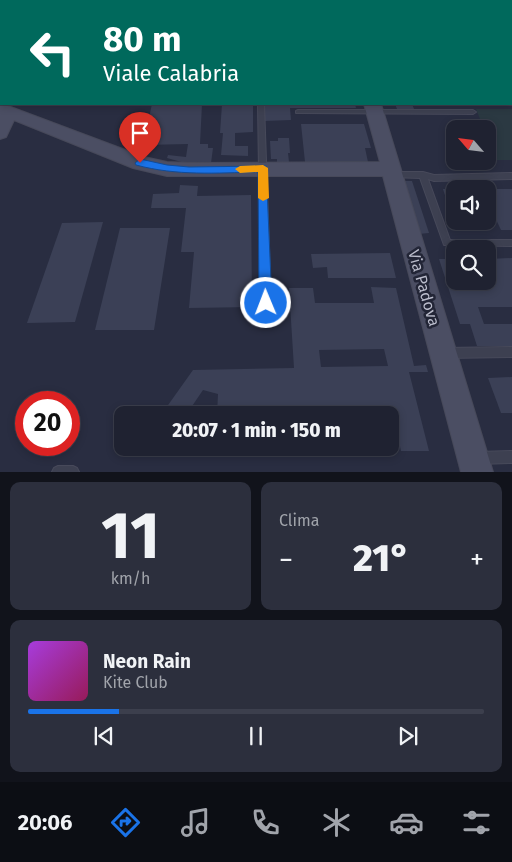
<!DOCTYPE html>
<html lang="it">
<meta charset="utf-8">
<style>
:root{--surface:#1f2231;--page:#2c2f3d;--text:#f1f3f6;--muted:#a1a4ab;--line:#3c3f4d;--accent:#1a73e8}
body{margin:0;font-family:"Fira Sans",sans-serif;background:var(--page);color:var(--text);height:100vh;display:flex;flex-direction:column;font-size:19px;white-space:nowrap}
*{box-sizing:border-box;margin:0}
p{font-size:16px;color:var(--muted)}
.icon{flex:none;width:28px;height:28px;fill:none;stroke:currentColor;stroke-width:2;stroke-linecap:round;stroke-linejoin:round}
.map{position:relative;height:472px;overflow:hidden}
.drawer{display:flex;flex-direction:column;gap:10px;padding:10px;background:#11131b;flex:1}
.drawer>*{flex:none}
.guide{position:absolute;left:0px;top:0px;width:512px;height:105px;box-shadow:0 2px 8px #0003,0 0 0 1px var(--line);background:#00695c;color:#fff;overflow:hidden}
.needle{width:32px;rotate:298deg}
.buttons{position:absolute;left:446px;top:120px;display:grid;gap:10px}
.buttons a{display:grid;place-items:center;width:50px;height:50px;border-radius:10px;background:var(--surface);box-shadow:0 2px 8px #0003,0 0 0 1px var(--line);font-size:25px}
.speed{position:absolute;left:15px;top:391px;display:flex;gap:10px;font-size:25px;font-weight:700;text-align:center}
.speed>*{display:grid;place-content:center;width:65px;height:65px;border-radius:50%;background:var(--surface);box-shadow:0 2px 8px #0003,0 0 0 1px var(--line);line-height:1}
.speed .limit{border:8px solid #d22;background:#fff;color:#111}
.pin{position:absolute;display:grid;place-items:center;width:42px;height:42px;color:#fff;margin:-51px -21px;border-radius:50% 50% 50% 0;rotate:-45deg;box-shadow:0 0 5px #0007}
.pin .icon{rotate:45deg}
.me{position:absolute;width:55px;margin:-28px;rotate:359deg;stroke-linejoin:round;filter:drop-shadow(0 0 4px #0008)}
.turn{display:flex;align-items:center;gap:18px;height:105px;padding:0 20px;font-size:22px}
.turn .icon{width:65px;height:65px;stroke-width:2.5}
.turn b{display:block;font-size:35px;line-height:42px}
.big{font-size:38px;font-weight:800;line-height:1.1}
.drawer .tile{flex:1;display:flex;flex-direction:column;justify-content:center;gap:8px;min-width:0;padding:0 18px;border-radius:10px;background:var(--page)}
.drawer .dial{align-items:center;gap:0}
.dial b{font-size:65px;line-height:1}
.song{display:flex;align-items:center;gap:15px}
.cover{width:60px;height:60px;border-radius:8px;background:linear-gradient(135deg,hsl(280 70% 55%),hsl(330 70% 35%))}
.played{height:5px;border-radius:2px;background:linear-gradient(90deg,var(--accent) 20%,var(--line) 20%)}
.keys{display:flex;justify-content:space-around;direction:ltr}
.heat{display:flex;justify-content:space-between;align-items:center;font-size:28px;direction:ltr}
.drawer .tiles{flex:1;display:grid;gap:10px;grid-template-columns:1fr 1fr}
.tile:last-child{grid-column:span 2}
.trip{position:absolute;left:114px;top:406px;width:285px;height:50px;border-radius:10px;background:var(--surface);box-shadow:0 2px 8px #0003,0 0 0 1px var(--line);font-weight:800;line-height:50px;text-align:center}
.dock{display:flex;height:80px;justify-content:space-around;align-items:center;background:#0c0e14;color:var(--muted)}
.dock .icon{width:35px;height:35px}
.dock .active{color:var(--accent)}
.dock b{font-size:22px;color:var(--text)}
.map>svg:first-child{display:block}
.airport{fill:#34384a}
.green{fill:#2b3942}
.building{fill:#3b4056;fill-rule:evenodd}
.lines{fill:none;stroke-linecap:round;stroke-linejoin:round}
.lane-casing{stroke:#47495a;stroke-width:2}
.secondary-casing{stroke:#47495a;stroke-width:2}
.lane{fill:#3d4051;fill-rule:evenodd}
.secondary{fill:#4b4e63;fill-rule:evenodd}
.route{fill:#1a73e8;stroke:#114b97}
.slow{fill:#f59e0b}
.labels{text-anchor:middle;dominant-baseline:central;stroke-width:5;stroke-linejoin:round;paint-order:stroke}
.street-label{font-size:16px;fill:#babccb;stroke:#222536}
</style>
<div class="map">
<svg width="512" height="472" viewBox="0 0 512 472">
<rect width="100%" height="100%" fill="#292d41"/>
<!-- airport -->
<polygon class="airport" points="112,0 512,0 512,60 511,1 111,1"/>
<!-- green -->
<polygon class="green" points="476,109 512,109 512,160 497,160 488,137 488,129 484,129"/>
<!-- building -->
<g class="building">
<polygon points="152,104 202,104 200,144 208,144 208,148 213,148 211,163 185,163 167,158 168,155 186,157 188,144 143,145"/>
<polygon points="222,104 253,104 253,132 235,133 235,146 248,146 248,156 221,155 223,133 220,133"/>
<polygon points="263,104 355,104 356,108 290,108 291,120 264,121"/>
<polygon points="395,104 412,104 414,109 397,109"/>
<polygon points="301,124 364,124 371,148 365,148 368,162 305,162"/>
<polygon points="278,138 289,138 290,153 288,153 289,162 277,163 277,159 271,159 270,141 278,141"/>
<polygon points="402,181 412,181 429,233 418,234"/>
<polygon points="180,185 198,186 197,196 251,195 252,307 189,308 194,252 181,252 186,208 151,208 153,194 179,193"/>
<polygon points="443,189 455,189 455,211 450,211"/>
<polygon points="488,189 512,189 512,230 501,230 492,211 488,211"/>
<polygon points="103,222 75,322 27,323 62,223"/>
<polygon points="120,228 170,228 154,330 95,330"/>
<polygon points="390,253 396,278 328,278 327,267 313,268 311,254"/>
<polygon points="512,258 512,307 478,307 484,324 512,324 512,346 477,346 470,324 460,324 439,259 455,259 455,281 488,281 488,259"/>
<path d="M371,287L396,288L414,366L426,365L428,372H409L429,451H401L392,409L300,411L301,415H217L218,394L203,390L186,415H161L193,370L294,368L289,288H313L315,303H374ZM384,349L388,366L321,367L319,350Z"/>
<polygon points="512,377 512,413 501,413 488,378"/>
<polygon points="274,448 304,448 304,449 274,451"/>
</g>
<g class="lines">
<defs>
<g id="lane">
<polygon points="233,0 239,0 239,1 234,1"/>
<rect x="511" y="42" width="1" height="4"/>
<polygon points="258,104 264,104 271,303 269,306 266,307 263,306 261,303"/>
<polygon points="298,110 473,110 476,112 473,114 296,113 296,111"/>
<polygon points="392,172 423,172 434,175 512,173 512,179 434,181 428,179 450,240 512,240 512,246 444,245 420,178 389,177 388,175"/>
<polygon points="512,347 512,357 446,358 442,357 441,353 442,349 446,348"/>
<polygon points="512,451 512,463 478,464 474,462 472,458 474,454 478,452"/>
<polygon points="58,466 73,466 77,468 79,472 52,472 54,468"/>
</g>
<polygon id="secondary" points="0,103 144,157 167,162 189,163 380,162 364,104 381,104 493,472 461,472 383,176 167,176 133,168 14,120 6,137 0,139"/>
</defs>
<!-- lane casing -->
<use href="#lane" class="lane-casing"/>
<!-- secondary casing -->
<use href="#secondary" class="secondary-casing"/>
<!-- lane -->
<use href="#lane" class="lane"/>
<!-- secondary -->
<use href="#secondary" class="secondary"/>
</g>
<!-- route -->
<path class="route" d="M140,159L167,165L189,167L266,166L272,303L270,307L266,309L261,307L259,303L258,172C216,173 177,176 136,165L135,163Z"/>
<!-- slow -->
<polygon class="slow" points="263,165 268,168 269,198 263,201 258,198 258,172 240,173 235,169 240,166"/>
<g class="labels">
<!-- street labels -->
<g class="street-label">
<text transform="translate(424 288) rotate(74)">Via Padova</text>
</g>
</g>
</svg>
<div class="buttons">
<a><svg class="needle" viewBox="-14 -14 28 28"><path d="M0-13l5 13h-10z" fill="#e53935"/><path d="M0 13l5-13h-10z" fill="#a1a4ab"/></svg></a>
<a><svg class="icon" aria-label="sound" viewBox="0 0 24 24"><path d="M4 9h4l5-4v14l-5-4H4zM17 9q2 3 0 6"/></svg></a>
<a><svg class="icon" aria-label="search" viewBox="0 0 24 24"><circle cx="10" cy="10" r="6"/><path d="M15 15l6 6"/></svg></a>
</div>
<div class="speed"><div class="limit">20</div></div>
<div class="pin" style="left:140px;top:163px;background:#d93025"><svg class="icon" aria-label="arrive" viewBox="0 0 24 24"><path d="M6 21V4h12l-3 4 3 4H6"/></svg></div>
<svg class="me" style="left:266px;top:303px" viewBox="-20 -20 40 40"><circle r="17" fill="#1a73e8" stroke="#fff" stroke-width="3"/><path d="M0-11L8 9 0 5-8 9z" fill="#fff"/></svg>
<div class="trip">20:07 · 1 min · 150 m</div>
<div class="guide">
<div class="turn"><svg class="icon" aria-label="left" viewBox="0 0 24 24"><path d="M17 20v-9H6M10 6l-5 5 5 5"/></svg><div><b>80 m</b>Viale Calabria</div></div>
</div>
</div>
<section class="drawer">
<div class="tiles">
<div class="tile dial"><b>11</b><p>km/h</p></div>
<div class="tile"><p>Clima</p>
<div class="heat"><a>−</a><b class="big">21°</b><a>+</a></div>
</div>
<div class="tile">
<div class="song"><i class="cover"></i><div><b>Neon Rain</b><p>Kite Club</p></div></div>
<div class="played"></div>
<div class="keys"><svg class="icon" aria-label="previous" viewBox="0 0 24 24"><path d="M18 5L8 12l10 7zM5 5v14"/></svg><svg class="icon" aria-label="pause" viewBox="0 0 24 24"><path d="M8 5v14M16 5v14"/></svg><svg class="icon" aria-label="next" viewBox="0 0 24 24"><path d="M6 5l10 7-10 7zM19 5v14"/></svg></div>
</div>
</div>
</section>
<nav class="dock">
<b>20:06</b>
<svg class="icon active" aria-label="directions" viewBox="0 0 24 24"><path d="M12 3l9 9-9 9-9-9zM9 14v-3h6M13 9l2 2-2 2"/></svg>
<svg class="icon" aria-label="music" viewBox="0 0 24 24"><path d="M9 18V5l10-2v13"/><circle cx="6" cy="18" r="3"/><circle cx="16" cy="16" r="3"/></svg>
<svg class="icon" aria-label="phone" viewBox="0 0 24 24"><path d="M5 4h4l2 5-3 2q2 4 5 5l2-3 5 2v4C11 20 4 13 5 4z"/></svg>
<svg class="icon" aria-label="climate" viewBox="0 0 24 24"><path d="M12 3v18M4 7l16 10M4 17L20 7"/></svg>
<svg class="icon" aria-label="car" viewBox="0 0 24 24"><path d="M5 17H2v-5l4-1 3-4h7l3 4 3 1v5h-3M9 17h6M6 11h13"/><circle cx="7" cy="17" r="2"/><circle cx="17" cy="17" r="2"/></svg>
<svg class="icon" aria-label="filters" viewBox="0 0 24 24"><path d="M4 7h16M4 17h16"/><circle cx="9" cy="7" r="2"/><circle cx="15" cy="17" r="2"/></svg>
</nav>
